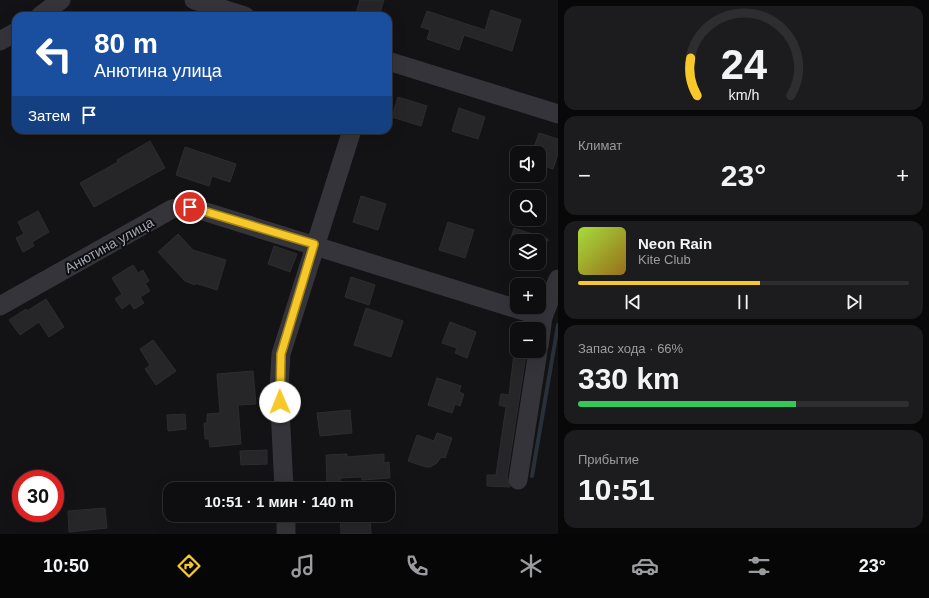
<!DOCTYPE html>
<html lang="ru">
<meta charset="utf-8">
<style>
:root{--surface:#0e0e10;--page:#1c1c1e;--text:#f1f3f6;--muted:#9b9c9f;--line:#2e2e30;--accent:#f6c829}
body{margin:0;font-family:Helvetica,sans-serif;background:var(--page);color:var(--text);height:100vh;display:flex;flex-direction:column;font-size:15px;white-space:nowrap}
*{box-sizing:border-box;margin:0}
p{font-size:13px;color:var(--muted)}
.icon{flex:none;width:22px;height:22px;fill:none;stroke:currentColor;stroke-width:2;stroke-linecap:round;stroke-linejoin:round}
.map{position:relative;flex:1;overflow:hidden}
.drawer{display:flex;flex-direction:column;gap:6px;padding:6px;background:#080809;width:371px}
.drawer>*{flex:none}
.banner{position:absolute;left:12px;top:12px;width:380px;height:122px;border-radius:12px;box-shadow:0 4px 16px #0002,0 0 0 1px var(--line);background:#1a4fa0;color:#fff;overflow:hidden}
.controls{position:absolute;left:510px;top:146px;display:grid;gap:8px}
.controls a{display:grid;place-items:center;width:36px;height:36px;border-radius:8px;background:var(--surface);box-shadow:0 4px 16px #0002,0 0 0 1px var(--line);font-size:20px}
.speed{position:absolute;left:12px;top:470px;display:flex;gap:8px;font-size:20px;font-weight:700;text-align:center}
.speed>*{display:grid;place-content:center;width:52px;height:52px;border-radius:50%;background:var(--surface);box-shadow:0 4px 16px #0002,0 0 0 1px var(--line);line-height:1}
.speed .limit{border:6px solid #d22;background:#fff;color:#111}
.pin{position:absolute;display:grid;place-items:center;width:34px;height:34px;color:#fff;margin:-17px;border:2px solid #fff;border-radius:50%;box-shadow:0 1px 4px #0007}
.me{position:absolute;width:44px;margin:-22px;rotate:359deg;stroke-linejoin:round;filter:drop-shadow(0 0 3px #0008)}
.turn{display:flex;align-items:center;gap:14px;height:84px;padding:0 16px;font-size:18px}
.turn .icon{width:52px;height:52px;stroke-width:2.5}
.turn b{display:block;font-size:28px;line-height:34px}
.then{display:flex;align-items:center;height:38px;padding:0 16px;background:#0003;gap:8px;font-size:15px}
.big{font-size:30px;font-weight:700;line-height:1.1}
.drawer .tile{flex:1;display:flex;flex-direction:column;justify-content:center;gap:6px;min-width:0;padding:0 14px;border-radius:12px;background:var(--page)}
.drawer .dial{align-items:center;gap:0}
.dial svg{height:104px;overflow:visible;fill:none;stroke:var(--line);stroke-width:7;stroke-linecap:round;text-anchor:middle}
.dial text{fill:var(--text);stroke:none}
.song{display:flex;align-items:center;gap:12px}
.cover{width:48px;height:48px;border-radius:6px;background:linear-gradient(135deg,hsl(80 70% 55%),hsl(40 70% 35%))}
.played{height:4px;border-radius:2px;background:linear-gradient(90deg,var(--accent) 55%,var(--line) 55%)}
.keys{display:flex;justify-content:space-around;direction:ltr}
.heat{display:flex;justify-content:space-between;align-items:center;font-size:22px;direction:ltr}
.charge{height:6px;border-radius:3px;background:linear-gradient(90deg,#34c759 66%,var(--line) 0)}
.trip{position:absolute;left:163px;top:482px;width:232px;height:40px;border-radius:12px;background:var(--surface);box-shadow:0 4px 16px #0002,0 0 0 1px var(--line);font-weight:700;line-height:40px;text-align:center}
.menu{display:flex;height:64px;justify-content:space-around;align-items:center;background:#060606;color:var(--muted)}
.menu .icon{width:28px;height:28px}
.menu .active{color:var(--accent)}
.menu b{font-size:18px;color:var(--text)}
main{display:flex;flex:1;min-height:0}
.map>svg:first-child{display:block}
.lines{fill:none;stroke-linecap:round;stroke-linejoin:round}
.stream{stroke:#293039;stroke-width:4}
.building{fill:#262629;stroke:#2d2d31}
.minor{stroke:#34343a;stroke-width:19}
.route-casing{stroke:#a0821b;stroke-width:10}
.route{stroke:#f6c829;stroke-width:7}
.labels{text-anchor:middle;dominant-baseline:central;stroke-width:4;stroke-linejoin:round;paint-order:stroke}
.street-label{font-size:14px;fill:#a4a7b5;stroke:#0e0e10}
</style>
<main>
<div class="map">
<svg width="558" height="534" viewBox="0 0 558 534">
<rect width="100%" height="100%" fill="#131315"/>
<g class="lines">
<!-- stream -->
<polyline class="stream" points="532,476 558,325"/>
</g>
<!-- building -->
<g class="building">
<polygon points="360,0 384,0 379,16 355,16"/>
<polygon points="491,10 521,20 512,51 464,35 459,50 427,39 430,30 421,27 427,11 485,30"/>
<polygon points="398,97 427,106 421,126 392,117"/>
<polygon points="459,108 485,117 478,139 452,131"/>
<polygon points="539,133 558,139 558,154 553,169 539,164 539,153 532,153"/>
<polygon points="150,141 165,168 94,207 80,183 118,162 117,160"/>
<polygon points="185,147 236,164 230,182 212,176 209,186 176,175"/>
<polygon points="361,196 386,204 378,230 353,222"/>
<polygon points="38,211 49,232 32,242 34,246 23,252 16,238 24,234 18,222"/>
<polygon points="448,222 474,230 465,258 439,250"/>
<polygon points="514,228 548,239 548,241 510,241"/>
<polygon points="178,234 193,250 226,260 217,290 195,283 195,285 185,281 158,252"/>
<polygon points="274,246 297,254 290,272 268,264"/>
<polygon points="133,265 138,273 143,270 149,281 145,283 150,291 140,297 144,303 134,309 130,303 122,309 115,299 122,294 112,278"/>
<polygon points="351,277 375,285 369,305 345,297"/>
<polygon points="46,299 64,327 49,337 39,322 20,335 9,320 26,309 27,311"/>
<polygon points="366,308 403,321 391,357 354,345"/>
<polygon points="450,322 476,332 467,358 455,353 457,348 442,343"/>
<polygon points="153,340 176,371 156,385 145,369 150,365 140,349"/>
<polygon points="514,353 526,355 507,478 510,487 487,486 487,475 496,475 506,407 499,405 501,394 509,395"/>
<polygon points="253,371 256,404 238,405 241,444 210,447 209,439 205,439 204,423 207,423 207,414 220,413 217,374"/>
<polygon points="437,378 461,386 459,392 464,394 460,406 455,404 452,413 428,405"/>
<polygon points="350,410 352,433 320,436 317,413"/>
<polygon points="185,414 186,429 168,431 167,415"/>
<polygon points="437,433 452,438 445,458 441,457 437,463 430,467 426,467 408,461 417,435 434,441"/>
<polygon points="267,450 267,464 241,465 240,451"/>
<polygon points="347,454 347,457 384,454 384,463 389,462 390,478 362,480 362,477 340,478 340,483 327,484 326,455"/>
<polygon points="105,508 107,528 69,532 68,511"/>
<polygon points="340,515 370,515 371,534 341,534"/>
</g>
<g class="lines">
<!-- minor -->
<g class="minor">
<polyline points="194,0 245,16"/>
<polyline points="40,16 61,0"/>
<polyline points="0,41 16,32"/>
<polyline points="388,61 558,114"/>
<polyline points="0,306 172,209 190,207 543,317"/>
<polyline points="539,346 543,317 558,279"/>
<polyline points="518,480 538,351"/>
<polyline points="284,489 279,388 281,354 352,130"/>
<polyline points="286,515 286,534"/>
</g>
</g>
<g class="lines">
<defs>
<polyline id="route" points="190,207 314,244 281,354 280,402"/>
</defs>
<!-- route casing -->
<use href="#route" class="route-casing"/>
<!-- route -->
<use href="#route" class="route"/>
</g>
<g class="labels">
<!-- street labels -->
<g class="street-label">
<text transform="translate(109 245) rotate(-29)">Анютина улица</text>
</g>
</g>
</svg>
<div class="controls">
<a><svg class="icon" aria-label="sound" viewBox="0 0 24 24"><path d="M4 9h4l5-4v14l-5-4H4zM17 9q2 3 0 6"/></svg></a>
<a><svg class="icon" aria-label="search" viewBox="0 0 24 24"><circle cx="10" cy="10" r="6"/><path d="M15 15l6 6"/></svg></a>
<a><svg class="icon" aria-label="layers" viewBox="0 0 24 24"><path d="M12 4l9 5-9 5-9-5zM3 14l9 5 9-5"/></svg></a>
<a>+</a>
<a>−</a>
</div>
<div class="speed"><div class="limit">30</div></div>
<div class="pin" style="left:190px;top:207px;background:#d93025"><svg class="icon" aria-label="arrive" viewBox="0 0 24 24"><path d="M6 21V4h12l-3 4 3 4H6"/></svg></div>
<svg class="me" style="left:280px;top:402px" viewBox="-20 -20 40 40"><circle r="19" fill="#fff"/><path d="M0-13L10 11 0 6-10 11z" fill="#f6c829"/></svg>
<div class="trip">10:51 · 1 мин · 140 m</div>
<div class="banner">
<div class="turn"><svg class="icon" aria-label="left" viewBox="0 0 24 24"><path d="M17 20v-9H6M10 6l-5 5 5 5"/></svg><div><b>80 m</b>Анютина улица</div></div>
<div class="then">Затем<svg class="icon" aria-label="arrive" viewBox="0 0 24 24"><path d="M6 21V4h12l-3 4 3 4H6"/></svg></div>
</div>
</div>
<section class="drawer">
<div class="tile dial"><svg viewBox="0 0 100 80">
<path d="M14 69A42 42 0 1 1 86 69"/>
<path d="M14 69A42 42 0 0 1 9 40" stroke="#f6c829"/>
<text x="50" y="56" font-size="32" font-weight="700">24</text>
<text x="50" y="72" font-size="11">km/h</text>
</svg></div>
<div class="tile"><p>Климат</p>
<div class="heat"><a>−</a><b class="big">23°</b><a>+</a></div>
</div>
<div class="tile">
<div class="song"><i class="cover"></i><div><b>Neon Rain</b><p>Kite Club</p></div></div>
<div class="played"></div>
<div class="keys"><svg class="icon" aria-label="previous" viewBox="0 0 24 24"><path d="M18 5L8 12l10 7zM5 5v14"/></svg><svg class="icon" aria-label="pause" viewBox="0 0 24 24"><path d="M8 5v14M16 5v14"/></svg><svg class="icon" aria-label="next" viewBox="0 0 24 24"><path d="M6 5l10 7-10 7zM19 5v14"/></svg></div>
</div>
<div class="tile"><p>Запас хода · 66%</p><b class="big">330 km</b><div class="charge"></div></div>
<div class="tile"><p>Прибытие</p><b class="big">10:51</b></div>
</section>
</main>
<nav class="menu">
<b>10:50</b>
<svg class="icon active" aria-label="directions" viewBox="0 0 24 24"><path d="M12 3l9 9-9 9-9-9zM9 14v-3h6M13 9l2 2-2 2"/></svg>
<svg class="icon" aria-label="music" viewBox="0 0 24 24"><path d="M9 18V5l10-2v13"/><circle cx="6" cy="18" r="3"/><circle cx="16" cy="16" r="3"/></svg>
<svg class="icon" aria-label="phone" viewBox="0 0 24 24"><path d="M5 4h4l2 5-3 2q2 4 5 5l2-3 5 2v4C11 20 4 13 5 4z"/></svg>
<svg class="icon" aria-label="climate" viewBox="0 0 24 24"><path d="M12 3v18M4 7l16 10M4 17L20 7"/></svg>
<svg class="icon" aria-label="car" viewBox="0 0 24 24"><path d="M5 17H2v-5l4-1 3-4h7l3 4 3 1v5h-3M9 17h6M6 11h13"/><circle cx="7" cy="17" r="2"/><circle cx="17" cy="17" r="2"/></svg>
<svg class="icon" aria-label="filters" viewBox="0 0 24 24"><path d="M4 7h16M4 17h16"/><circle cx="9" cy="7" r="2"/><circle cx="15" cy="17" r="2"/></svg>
<b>23°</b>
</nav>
